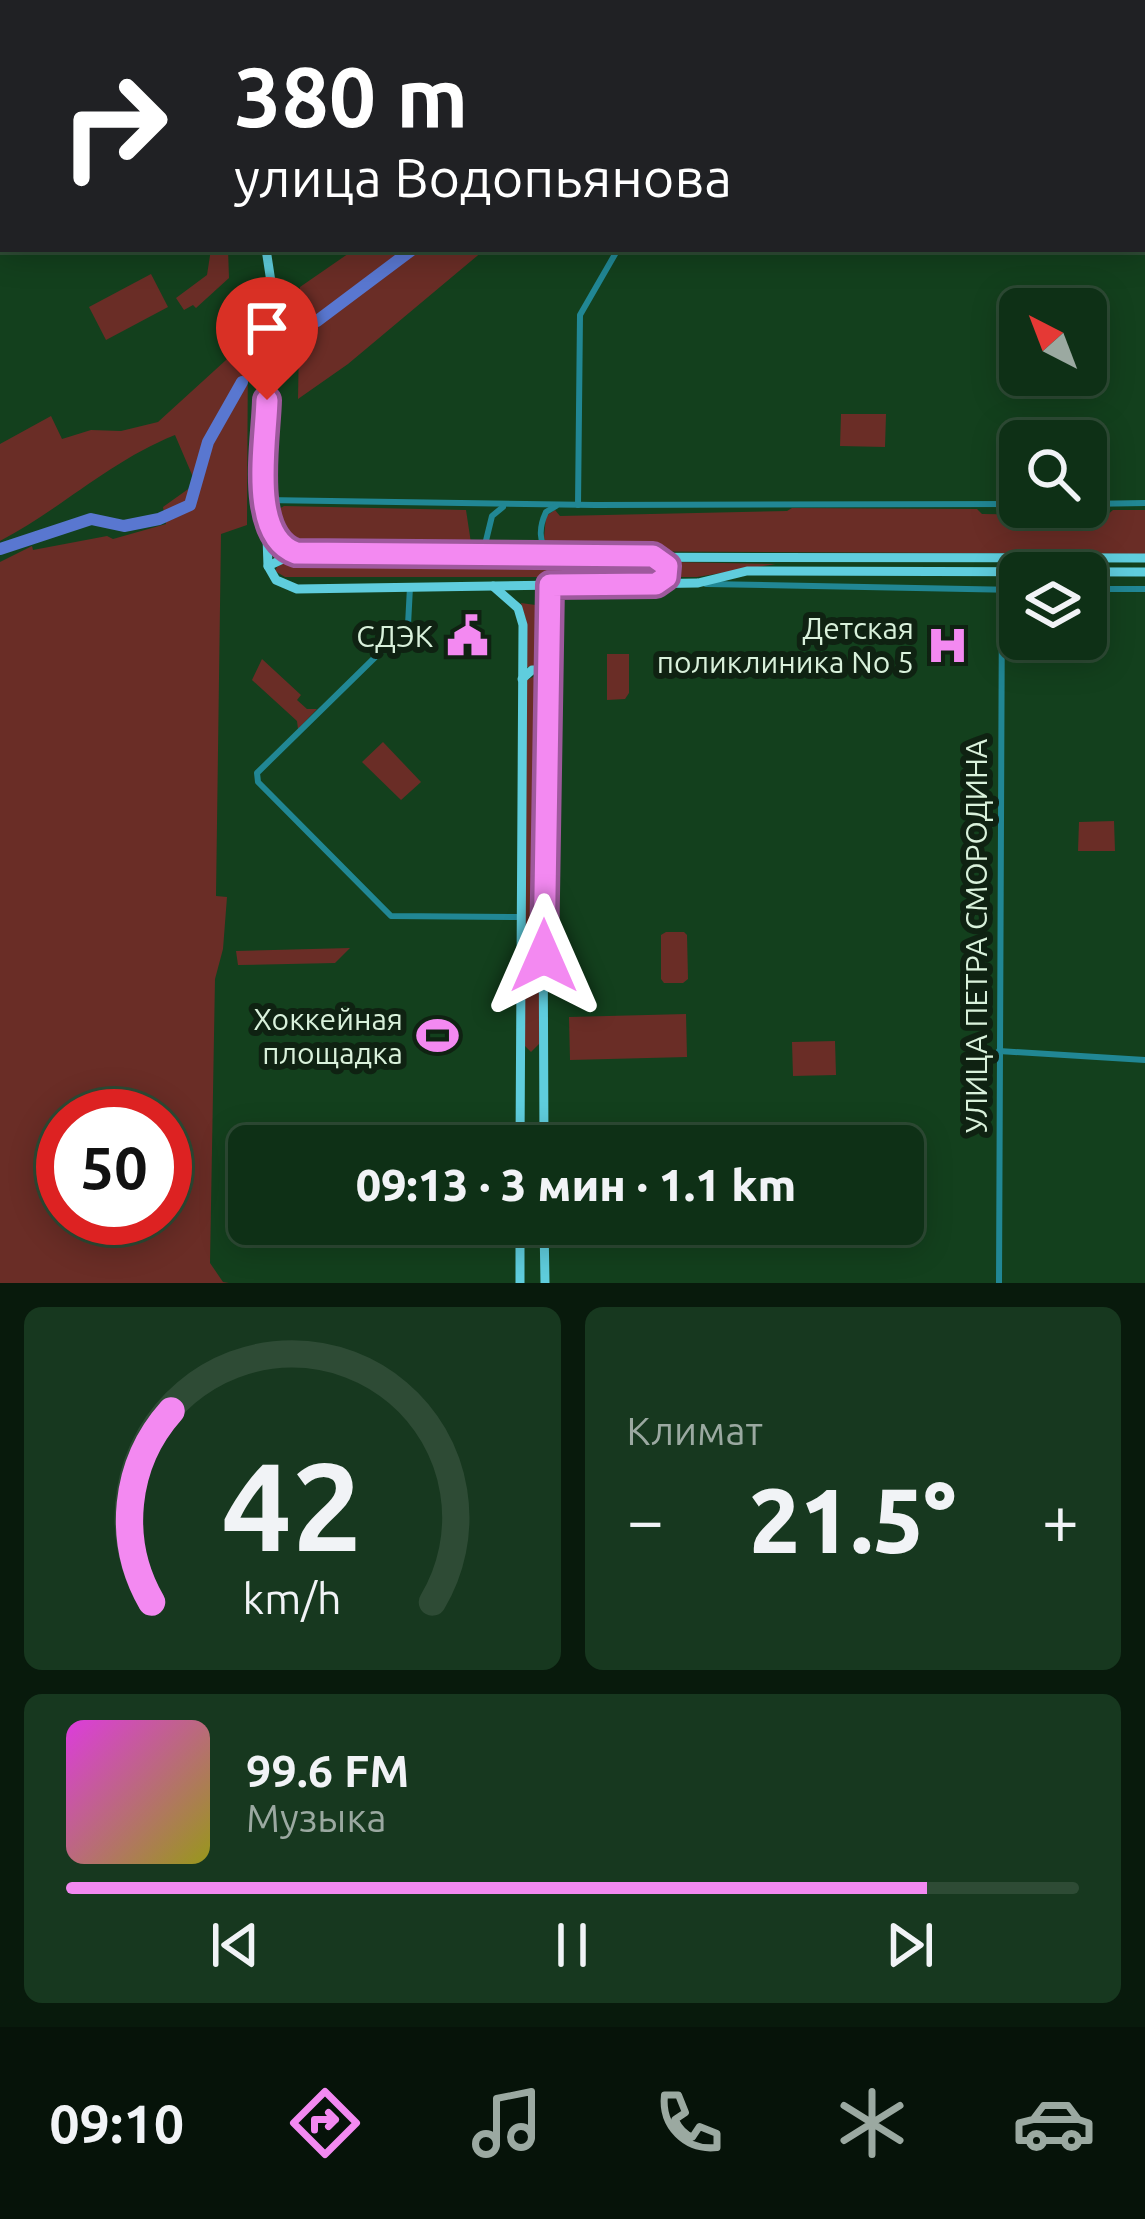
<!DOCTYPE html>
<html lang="ru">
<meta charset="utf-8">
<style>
:root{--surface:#0e3016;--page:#17381f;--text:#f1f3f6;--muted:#9ba9a1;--line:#2e4b35;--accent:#f389f1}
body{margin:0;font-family:Ubuntu,sans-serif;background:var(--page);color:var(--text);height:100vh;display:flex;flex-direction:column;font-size:45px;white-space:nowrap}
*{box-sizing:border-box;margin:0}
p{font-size:39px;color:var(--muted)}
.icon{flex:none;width:66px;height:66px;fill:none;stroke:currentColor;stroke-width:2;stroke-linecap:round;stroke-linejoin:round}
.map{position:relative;height:1283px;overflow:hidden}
.details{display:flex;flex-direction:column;gap:24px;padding:24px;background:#081a0c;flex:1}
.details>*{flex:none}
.guide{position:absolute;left:0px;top:0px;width:1146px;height:252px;box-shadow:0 6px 30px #0003,0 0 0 3px var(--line);background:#202124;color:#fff;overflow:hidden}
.needle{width:78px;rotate:318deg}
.tools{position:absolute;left:999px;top:288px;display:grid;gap:24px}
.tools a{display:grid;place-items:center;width:108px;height:108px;border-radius:18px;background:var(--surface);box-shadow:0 6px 30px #0003,0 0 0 3px var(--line);font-size:60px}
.speed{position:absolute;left:36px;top:1089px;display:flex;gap:24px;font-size:60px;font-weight:700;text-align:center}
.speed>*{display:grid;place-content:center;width:156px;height:156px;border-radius:50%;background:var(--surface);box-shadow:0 6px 30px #0003,0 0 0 3px var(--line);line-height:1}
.speed .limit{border:18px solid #d22;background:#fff;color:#111}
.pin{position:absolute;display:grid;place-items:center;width:102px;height:102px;color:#fff;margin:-123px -51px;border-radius:50% 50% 50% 0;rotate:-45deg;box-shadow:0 0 12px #0007}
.pin .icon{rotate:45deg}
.me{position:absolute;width:132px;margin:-66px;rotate:0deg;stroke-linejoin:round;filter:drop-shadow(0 0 9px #0008)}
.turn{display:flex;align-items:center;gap:42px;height:252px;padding:0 36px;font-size:54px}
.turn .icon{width:156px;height:156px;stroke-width:2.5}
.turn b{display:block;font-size:84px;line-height:102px}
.big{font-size:90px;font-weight:800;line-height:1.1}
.details .tile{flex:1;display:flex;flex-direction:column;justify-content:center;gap:18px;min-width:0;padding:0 42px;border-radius:18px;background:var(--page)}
.details .dial{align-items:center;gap:0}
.dial svg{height:312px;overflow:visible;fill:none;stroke:var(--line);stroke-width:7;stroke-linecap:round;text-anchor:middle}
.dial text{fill:var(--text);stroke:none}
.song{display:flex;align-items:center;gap:36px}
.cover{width:144px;height:144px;border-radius:18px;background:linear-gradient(135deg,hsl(300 70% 55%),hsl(60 70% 35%))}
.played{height:12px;border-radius:6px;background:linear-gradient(90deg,var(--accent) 85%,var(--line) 85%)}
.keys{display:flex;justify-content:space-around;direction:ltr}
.heat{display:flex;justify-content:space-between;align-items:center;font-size:66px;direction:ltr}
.details .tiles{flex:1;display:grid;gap:24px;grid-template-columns:1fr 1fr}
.tile:last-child{grid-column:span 2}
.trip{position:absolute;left:228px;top:1125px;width:696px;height:120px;border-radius:18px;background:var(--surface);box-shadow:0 6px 30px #0003,0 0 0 3px var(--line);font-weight:800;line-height:120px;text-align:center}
.tab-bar{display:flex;height:192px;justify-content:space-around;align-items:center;background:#061309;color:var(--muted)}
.tab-bar .icon{width:84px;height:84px}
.tab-bar .current{color:var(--accent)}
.tab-bar b{font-size:54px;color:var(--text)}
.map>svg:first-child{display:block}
.green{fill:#6a2d26;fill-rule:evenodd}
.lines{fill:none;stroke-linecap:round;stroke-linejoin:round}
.river{stroke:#5977d0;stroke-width:12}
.minor{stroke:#218794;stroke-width:6}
.major{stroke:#5fcddd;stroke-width:9}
.route-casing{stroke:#9e599d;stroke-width:30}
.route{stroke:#f389f1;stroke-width:21}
.labels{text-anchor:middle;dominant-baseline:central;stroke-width:12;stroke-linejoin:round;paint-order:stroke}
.poi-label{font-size:30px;fill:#d9f1db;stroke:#0f2212;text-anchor:end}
.street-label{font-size:30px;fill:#d9f1db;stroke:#0f2212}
</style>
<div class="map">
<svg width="1145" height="1283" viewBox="0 0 1145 1283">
<rect width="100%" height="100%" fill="#13401d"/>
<!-- green -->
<g class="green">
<polygon points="211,249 228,249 229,278 196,308 193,305 184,310 176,298 207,275"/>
<polygon points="355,249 516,249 483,251 348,364 298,399 300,287"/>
<polygon points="151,274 168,307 106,340 89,307"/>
<path d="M248,340L247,525L221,534L216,896L227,897L223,949L215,979L210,1263L223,1282L229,1283H0V562L32,546L33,550L107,536L113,539L166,524L163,507L191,487L193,477L175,435C110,461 61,509 0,541V444L51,416L62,439L91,430L121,431L158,422ZM63,1116H165V1218H63Z"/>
<polygon points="841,414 886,414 885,447 840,446"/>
<path d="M284,506L466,510L471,543L463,549L288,547C275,537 276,527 275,511Z"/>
<polygon points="792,508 977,509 982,514 1106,516 1113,510 1145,510 1145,554 563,551 548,548 544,538 546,516 555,510 560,516 787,511"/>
<polygon points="669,562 776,564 697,577 669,577 673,570"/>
<polygon points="279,563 620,563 620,577 285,577 275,571"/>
<polygon points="521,603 543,606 543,667 526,667 526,620"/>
<polygon points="607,654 629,654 629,693 625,699 607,700"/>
<polygon points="262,659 301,695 297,700 307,709 317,709 298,729 297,721 252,680"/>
<polygon points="535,676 541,684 540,1043 531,1052 524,1045 525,681"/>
<polygon points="383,742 421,782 401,800 362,762"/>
<polygon points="1114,821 1115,851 1078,851 1079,822"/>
<polygon points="666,932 684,932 687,935 688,979 683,983 664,983 661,979 661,935"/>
<polygon points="350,948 335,963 238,965 236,951"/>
<polygon points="686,1014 687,1057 570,1060 569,1017"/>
<polygon points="835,1041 836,1075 793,1076 792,1042"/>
</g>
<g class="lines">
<!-- river -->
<g class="river">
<polyline points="707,3 707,0"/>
<polyline points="317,321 413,249"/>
<polyline points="0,549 91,519 124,526 159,519 190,505 208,442 242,382"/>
</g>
<!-- minor -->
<g class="minor">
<polyline points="550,3 551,0"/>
<polyline points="758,3 760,0"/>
<polyline points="1142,3 1142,0"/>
<polyline points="1143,99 1145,99"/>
<polyline points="1143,211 1145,239"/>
<polyline points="265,500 595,505 1020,504"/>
<polyline points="1086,504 1145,503"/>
<polyline points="578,505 580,315 618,249"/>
<path d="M550,554C538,543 539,527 546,512L556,506"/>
<polyline points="482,557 492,516 503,507"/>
<polyline points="706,584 1020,590"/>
<polyline points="410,587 408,625 257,773 258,782 391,916 521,917"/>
<polyline points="1086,589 1145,589"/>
<polyline points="999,1051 1145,1060"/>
<polyline points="999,1283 1002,590"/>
</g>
<!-- major -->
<g class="major">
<polyline points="150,0 153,3"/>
<polyline points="266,249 271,282 265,478 268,566 276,580 297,589 698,583 747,571 1145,572"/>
<polyline points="268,528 278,545 296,553 482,557 1145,558"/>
<polyline points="268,566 296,553"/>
<polyline points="656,584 668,572 664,561 658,558"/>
<polyline points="493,586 518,608 523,625 520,1146"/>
<polyline points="522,679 532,670 540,670 548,679"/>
<polyline points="544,1146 543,901 550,585"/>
<polyline points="544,1224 545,1283"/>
<polyline points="520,1283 520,1224"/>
</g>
</g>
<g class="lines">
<defs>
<path id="route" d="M267,400C266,442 248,536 296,553L653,556L667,566L666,577L656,584L550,585L544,956"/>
</defs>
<!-- route casing -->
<use href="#route" class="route-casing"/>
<!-- route -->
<use href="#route" class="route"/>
</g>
<!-- icons -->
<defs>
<symbol id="civic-bare" viewBox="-9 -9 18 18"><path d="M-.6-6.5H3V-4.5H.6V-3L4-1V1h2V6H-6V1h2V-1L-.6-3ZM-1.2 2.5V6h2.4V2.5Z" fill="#f389f1" stroke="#0f2212" stroke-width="2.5" paint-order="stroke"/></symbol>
<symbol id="hospital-bare" viewBox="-9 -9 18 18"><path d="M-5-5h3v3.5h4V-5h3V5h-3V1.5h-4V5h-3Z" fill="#f389f1" stroke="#0f2212" stroke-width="2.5" paint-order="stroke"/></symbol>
<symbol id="stadium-bare" viewBox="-9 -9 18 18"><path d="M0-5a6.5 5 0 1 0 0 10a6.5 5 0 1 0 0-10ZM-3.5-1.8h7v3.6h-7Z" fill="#f389f1" stroke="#0f2212" stroke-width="2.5" paint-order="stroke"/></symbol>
</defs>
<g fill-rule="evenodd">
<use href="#civic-bare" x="438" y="606" width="59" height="59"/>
<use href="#hospital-bare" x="918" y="616" width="59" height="59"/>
<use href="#stadium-bare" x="408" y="1006" width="59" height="59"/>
</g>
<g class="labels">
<!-- poi labels -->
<g class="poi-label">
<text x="914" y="628">Детская<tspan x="914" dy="34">поликлиника No 5</tspan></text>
<text x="433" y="636">СДЭК</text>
<text x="403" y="1019">Хоккейная<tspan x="403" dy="34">площадка</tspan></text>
</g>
<!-- street labels -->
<g class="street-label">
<text transform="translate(976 936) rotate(-90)">УЛИЦА ПЕТРА СМОРОДИНА</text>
</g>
</g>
</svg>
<div class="tools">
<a><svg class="needle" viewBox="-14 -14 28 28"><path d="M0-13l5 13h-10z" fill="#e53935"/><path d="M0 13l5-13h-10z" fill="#9ba9a1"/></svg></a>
<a><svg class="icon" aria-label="search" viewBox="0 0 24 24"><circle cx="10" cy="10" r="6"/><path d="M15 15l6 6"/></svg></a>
<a><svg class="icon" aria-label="layers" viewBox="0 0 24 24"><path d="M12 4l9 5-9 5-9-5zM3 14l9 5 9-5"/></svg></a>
</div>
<div class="speed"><div class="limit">50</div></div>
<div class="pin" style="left:267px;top:400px;background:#d93025"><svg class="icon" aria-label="arrive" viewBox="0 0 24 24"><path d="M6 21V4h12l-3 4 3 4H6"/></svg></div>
<svg class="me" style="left:544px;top:956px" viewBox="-20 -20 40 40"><path d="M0-17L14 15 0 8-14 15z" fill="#f389f1" stroke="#fff" stroke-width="4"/></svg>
<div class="trip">09:13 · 3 мин · 1.1 km</div>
<div class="guide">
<div class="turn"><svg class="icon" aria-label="right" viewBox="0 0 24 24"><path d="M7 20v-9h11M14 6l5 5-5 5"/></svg><div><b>380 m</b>улица Водопьянова</div></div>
</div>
</div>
<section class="details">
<div class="tiles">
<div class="tile dial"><svg viewBox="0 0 100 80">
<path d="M14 69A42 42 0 1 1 86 69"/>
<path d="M14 69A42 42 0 0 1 19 20" stroke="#f389f1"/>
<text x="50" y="56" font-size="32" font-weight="700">42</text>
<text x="50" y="72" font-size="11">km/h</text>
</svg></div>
<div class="tile"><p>Климат</p>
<div class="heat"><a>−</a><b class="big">21.5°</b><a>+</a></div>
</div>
<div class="tile">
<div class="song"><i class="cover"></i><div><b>99.6 FM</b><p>Музыка</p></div></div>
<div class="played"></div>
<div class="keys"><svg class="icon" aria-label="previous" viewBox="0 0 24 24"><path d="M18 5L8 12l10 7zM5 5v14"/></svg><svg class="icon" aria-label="pause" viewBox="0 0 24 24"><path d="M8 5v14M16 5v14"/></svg><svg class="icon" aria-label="next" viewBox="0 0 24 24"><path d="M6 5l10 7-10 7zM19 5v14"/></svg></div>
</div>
</div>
</section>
<nav class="tab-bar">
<b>09:10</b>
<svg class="icon current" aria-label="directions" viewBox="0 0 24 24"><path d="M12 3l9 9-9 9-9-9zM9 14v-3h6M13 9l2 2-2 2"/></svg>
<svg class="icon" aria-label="music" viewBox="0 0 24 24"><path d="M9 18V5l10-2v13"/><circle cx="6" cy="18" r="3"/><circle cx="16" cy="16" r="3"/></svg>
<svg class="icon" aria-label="phone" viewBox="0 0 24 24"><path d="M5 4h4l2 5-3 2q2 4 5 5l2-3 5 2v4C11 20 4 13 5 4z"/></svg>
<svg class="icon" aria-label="climate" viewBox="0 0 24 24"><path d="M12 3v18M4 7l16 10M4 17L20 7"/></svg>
<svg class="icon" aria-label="car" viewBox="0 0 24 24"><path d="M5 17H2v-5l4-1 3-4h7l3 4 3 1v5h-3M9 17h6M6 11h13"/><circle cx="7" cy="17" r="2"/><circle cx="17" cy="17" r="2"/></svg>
</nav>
